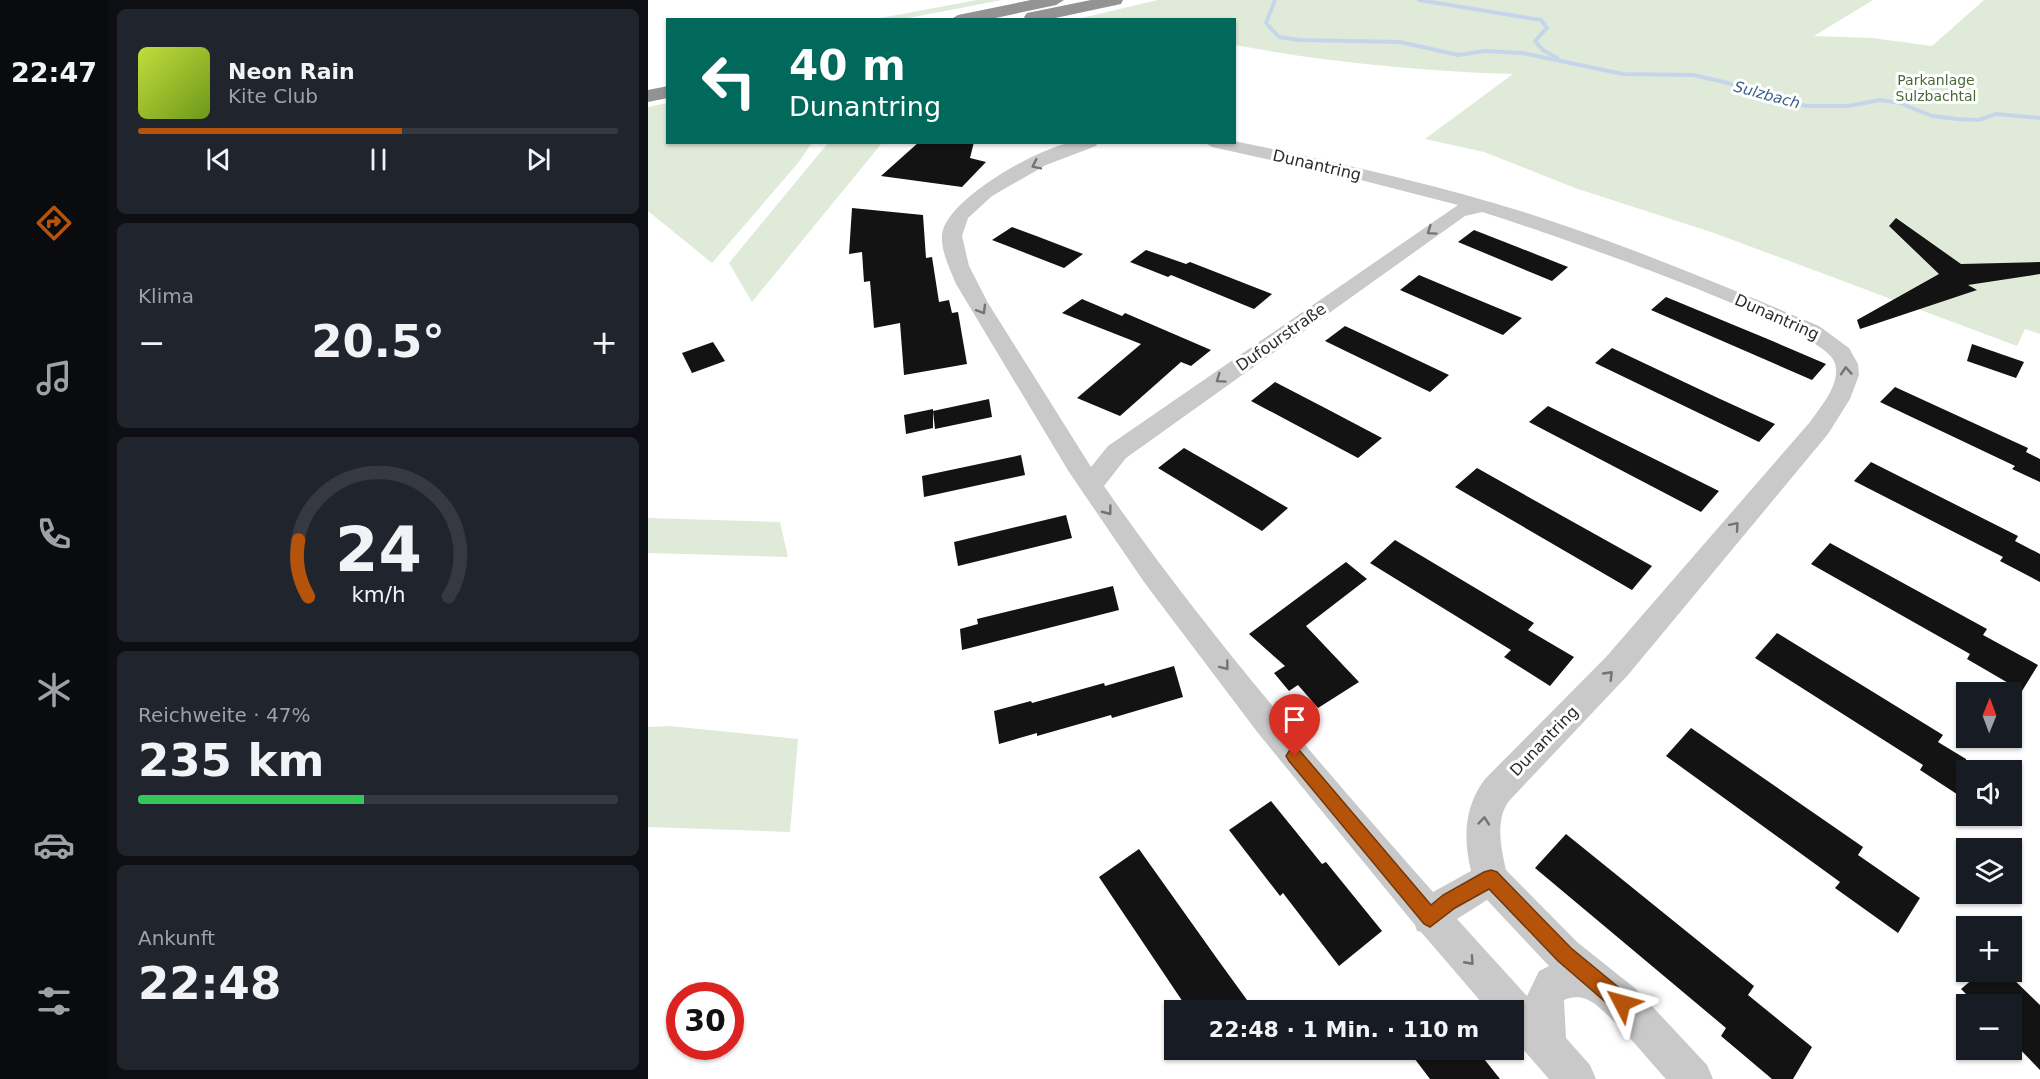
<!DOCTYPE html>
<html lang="de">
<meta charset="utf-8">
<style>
:root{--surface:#171b24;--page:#20242c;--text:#f1f3f6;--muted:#9ea1a6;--line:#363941;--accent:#b45309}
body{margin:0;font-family:"DejaVu Sans",sans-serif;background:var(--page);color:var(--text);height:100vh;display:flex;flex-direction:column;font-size:22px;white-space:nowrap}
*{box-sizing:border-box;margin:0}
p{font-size:20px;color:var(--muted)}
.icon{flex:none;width:33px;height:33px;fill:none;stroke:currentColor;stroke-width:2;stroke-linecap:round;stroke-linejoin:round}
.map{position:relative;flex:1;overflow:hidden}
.details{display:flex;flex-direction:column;gap:9px;padding:9px;background:#0d0f14;width:540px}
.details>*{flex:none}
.guide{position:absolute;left:18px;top:18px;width:570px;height:126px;border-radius:0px;box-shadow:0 2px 4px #0004;background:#00695c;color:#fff;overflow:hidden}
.needle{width:39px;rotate:1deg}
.controls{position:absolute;left:1308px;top:682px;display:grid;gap:12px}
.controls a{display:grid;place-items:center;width:66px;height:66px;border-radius:0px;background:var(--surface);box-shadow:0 2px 4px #0004;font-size:30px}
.speed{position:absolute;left:18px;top:982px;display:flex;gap:12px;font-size:30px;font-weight:700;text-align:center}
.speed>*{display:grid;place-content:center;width:78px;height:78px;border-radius:50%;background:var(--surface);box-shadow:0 2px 4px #0004;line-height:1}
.speed .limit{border:9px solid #d22;background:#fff;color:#111}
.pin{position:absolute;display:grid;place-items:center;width:51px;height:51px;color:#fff;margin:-62px -26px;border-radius:50% 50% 50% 0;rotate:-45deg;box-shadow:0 0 6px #0007}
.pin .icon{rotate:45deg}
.me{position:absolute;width:66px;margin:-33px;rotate:309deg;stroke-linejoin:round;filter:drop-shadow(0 0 4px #0008)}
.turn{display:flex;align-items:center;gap:21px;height:126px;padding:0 24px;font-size:27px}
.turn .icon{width:78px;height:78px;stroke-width:2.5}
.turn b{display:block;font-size:42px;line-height:51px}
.big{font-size:45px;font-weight:800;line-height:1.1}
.details .card{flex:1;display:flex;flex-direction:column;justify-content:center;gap:9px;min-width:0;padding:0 21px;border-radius:9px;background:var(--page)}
.details .dial{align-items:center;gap:0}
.dial svg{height:156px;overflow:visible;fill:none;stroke:var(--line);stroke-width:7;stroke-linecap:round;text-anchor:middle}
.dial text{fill:var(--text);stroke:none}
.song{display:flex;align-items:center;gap:18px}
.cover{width:72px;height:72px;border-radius:9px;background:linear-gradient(135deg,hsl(70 70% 55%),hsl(80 70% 35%))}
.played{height:6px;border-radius:3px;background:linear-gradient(90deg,var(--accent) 55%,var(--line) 55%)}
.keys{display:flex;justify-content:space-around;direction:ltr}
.heat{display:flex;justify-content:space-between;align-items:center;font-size:33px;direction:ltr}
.charge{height:9px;border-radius:4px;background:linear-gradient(90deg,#34c759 47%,var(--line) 0)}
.trip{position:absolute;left:516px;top:1000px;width:360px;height:60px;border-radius:0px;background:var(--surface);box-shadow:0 2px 4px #0004;font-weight:800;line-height:60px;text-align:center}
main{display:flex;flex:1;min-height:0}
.dock{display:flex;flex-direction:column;width:108px;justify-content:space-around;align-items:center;background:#090b0e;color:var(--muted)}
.dock .icon{width:42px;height:42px}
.dock .active{color:var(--accent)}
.dock b{font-size:27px;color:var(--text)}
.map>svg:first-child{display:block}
.green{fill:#e0ead9}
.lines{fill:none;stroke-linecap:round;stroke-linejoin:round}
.stream{stroke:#c5d6eb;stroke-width:4}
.building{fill:#131313}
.street{fill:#c9c9c9;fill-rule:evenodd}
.highway{fill:#939393;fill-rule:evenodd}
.oneway{stroke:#737373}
.route{fill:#b45309;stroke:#753606;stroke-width:1.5}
.labels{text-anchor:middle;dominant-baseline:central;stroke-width:6;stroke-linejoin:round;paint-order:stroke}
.far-park-label{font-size:14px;fill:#48683a;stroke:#fff}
.far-water-label{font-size:15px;font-style:italic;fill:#3a608f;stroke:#fff}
.street-label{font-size:16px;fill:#2c2c2c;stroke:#fff}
</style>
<main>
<nav class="dock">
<b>22:47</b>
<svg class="icon active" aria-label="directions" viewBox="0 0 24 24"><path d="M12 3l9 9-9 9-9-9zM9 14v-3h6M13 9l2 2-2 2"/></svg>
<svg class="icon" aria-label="music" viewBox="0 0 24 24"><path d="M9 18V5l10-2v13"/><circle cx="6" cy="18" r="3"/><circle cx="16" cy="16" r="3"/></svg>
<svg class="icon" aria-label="phone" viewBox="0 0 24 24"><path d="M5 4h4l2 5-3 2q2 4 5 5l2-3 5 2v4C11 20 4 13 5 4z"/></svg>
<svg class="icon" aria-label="climate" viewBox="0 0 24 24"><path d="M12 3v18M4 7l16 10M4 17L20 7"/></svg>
<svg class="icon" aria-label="car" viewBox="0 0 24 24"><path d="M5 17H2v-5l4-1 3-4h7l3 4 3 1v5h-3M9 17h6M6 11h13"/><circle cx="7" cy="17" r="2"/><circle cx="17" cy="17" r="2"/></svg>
<svg class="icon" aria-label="filters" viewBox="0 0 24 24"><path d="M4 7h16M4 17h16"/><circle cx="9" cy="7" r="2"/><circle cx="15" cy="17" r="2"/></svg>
</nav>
<section class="details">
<div class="card">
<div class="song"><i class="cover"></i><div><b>Neon Rain</b><p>Kite Club</p></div></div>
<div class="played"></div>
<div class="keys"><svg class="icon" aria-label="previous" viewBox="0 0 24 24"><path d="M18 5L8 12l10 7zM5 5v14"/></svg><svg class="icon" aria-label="pause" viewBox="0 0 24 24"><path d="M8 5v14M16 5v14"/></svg><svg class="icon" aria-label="next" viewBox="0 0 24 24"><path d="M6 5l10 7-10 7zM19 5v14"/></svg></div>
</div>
<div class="card"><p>Klima</p>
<div class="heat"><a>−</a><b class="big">20.5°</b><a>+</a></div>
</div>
<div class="card dial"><svg viewBox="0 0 100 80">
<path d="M14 69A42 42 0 1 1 86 69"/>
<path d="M14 69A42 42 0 0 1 9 40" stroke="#b45309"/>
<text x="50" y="56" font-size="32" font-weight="700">24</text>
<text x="50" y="72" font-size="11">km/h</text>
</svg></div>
<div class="card"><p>Reichweite · 47%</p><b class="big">235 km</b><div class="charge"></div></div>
<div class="card"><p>Ankunft</p><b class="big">22:48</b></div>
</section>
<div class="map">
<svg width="1392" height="1079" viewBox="0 0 1392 1079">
<rect width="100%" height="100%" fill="#fff"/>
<!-- green -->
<g class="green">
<polygon points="329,0 354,0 255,19 227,19"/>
<path d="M510,0H1225L1166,36L1224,38L1284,46L1336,0H1392V334L1377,329L1369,346L1066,233L927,188L836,152L777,139L865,74C772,71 678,62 587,45L586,20H425Z"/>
<polygon points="19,103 20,142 164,143 150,163 64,263 0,211 0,107"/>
<polygon points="180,143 234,143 104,302 81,263"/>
<polygon points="0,518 132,522 140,557 0,553"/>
<polygon points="21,726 150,739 142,832 0,827 0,727"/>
</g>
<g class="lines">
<!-- stream -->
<g class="stream">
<polyline points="627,0 618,23 631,37 651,40 752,42 810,55 837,51 874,53 975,74 1045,75 1080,83 1119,97 1159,106 1200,106 1232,100 1252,103 1284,116 1309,119 1330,120 1348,114 1392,118"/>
<polyline points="771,0 893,20 899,28 887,41 895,50 909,58"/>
</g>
</g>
<!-- building -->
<g class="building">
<polygon points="271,142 326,142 322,158 338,162 314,187 233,176"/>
<polygon points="204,208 275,215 278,258 284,257 291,302 301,300 304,313 310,312 319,364 256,375 252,323 226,328 222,281 216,282 214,252 201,254"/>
<polygon points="1248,218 1313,264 1392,262 1392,274 1320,285 1329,290 1212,329 1209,320 1291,274 1241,226"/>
<polygon points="364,227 391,237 435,254 416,268 344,240"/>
<polygon points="826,230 872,248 920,267 904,281 810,242"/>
<polygon points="498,250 538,264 542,262 624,294 606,309 523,275 520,277 482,262"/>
<polygon points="771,275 821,296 874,318 855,335 752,290"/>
<polygon points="1018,297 1122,340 1178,364 1164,380 1003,310"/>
<polygon points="434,299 474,316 477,313 563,350 543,366 533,362 472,416 429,398 493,344 414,313"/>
<polygon points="697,326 748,350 801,375 782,392 677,341"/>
<polygon points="65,342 77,361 44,373 34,353"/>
<polygon points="1324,344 1376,362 1368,378 1319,361"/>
<polygon points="964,348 1070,398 1127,424 1111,442 947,363"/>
<polygon points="627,382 679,409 734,438 710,458 603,401"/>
<polygon points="1247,387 1380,448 1378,452 1392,459 1392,482 1364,469 1367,466 1232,402"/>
<polygon points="341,399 344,417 287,429 285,411"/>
<polygon points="900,406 954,433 1071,491 1053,512 881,422"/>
<polygon points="285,409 285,428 258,434 256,415"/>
<polygon points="536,448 604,487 640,508 614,531 510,468"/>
<polygon points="373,455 377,475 276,497 274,476"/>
<polygon points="1223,462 1370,536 1367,541 1392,554 1392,582 1352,561 1355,557 1206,481"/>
<polygon points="829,468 884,499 1004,566 984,590 807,487"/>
<polygon points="418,515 424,538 310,566 306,542"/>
<polygon points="747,540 886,623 880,630 926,657 902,686 856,657 863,650 722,563"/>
<polygon points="1182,543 1339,629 1335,635 1390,665 1374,691 1319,659 1322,654 1163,564"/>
<polygon points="698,562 719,579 658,626 711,682 670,708 650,685 641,691 626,673 637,666 601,634"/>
<polygon points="465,586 471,610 314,650 312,629 330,624 329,619"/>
<polygon points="1129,633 1295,735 1290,742 1318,759 1318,800 1272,770 1275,765 1107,658"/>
<polygon points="526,666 535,697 464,718 463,715 389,736 389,733 351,744 346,711 383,701 384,703 456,683 457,686"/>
<polygon points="1043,728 1215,847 1210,855 1272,898 1250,933 1187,888 1192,882 1018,756"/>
<polygon points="623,801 674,864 678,862 734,931 691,966 635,893 632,896 581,830"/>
<polygon points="918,834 1106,986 1100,995 1164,1047 1145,1079 1124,1079 1073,1036 1078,1028 887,868"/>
<polygon points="491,849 570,960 607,1011 541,1011 451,877"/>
<polygon points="1333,972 1358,972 1392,1005 1392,1070 1364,1041 1364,1005 1329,1005 1313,989"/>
<polygon points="760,1050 829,1050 852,1079 782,1079"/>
</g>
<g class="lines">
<!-- street -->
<path class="street" d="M586,141C689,162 792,185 891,217C986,248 1079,287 1171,326L1201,348L1210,364L1211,375L1202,399L1180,434L980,675L861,801C847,819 853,848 858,870L929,942L988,989L1059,1065L1065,1079H1018C1003,1063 956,1005 938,999C932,996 921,997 916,1000L918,1038L942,1065L948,1079H901L866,1039V1011H841L773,932L769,931L767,925L610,733L496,582L421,472L308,284C302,269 293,252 294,235C297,200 390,148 422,143C431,141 441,142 450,142L448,146L398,165L344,196L320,218L314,236L321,266L340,303L443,467L460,446L810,205L701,177L564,147L556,142ZM834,212C886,228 1169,324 1186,361C1195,382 1173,406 1162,422L958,657L837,779C816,807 815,837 823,871L785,892C670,762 555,629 456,486L478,458L817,216ZM839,900L901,966L891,971L879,996L809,919Z"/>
<!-- highway -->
<g class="highway">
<polygon points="383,0 416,0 408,5 338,20 302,20 310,15"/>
<polygon points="443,0 475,0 473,4 398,20 378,20 376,17 379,13"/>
<polygon points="20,86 20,98 0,102 0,90"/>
</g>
</g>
<!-- one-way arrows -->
<defs><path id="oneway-chevron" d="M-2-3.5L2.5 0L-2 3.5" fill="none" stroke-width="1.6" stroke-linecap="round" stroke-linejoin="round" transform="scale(1.5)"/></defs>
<g class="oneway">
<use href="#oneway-chevron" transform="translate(388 165) rotate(154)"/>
<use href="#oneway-chevron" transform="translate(783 231) rotate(145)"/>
<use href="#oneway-chevron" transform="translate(334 310) rotate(59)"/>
<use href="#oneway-chevron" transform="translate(1198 371) rotate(-94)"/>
<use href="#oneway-chevron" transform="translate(572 379) rotate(145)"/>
<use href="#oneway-chevron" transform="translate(460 511) rotate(53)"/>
<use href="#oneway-chevron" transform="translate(1087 526) rotate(-49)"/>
<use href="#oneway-chevron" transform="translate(577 666) rotate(52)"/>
<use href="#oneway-chevron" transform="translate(961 675) rotate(-46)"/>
<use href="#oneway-chevron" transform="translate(836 821) rotate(-85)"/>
<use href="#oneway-chevron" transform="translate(822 961) rotate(48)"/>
</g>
<!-- route -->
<polygon class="route" points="647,748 652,751 783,905 795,895 836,872 843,870 849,872 923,948 981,996 984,1003 981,1010 974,1013 967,1010 910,961 841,889 807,908 782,927 776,924 641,761 638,756 641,751"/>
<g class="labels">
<!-- far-park labels -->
<g class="far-park-label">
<text x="1288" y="80">Parkanlage<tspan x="1288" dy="16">Sulzbachtal</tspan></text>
</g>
<!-- far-water labels -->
<g class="far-water-label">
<text transform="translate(1119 95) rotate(15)">Sulzbach</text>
</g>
<!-- street labels -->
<g class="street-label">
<text transform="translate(669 165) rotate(13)">Dunantring</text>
<text transform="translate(1129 317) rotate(24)">Dunantring</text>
<text transform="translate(633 337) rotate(-35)">Dufourstraße</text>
<text transform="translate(896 741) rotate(-46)">Dunantring</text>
</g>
</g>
</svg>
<div class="controls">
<a><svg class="needle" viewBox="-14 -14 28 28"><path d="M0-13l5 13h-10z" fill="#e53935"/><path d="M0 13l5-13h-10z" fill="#9ea1a6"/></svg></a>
<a><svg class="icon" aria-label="sound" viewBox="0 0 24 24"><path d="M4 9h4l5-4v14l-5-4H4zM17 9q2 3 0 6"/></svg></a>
<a><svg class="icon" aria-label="layers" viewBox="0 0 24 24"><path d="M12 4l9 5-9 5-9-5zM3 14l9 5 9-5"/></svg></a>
<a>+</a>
<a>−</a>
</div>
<div class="speed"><div class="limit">30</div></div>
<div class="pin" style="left:647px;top:756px;background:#d93025"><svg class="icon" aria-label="arrive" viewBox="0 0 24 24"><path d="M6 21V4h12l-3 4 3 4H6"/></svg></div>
<svg class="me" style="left:974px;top:1003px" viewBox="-20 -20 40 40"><path d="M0-17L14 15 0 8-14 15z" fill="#b45309" stroke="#fff" stroke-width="4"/></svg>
<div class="trip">22:48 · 1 Min. · 110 m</div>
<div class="guide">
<div class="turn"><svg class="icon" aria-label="left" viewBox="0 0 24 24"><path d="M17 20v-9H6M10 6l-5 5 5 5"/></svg><div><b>40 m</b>Dunantring</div></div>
</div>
</div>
</main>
